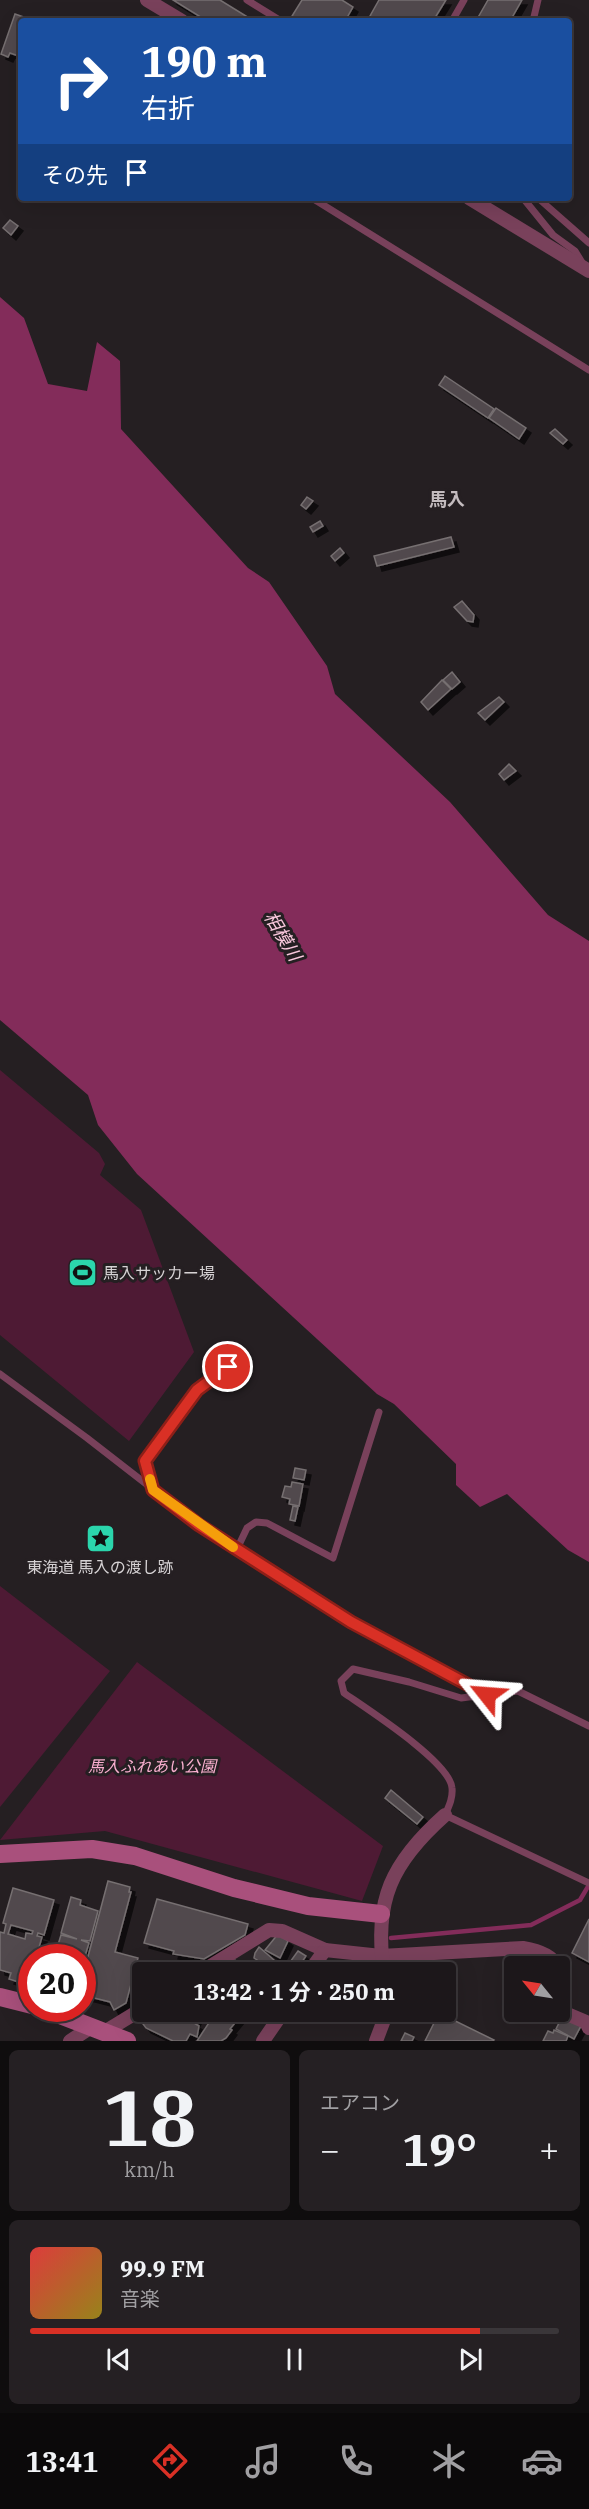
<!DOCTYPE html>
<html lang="ja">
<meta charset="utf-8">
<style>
:root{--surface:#1c171a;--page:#252023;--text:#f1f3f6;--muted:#a09fa2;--line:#3a3639;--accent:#d93025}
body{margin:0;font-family:"IBM Plex Serif","Noto Sans JP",serif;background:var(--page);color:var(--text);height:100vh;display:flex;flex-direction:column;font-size:22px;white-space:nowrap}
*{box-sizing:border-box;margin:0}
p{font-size:20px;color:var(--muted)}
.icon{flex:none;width:33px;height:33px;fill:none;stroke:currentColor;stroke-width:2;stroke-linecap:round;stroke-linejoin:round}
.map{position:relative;height:2041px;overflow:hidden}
.panel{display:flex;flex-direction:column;gap:9px;padding:9px;background:#0f0d0e;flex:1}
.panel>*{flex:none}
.top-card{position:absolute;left:18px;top:18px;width:554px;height:183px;border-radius:6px;box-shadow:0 6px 24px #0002,0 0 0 2px var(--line);background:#1a4fa0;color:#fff;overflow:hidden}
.needle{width:39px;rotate:300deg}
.buttons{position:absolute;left:504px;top:1956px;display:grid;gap:12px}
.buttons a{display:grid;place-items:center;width:66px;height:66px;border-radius:6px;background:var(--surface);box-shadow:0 6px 24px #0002,0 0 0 2px var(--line);font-size:30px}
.speed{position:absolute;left:18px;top:1944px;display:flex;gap:12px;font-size:30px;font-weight:700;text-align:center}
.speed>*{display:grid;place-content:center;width:78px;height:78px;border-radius:50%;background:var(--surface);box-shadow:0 6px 24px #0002,0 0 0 2px var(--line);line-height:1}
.speed .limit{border:9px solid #d22;background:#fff;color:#111}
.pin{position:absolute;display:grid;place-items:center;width:51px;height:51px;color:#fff;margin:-26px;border:3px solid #fff;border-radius:50%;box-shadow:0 2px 6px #0007}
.me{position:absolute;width:66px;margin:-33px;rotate:298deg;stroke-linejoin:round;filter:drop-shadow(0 0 4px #0008)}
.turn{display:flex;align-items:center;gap:21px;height:126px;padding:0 24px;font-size:27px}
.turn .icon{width:78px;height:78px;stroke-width:2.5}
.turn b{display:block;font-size:42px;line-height:51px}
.then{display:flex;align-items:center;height:57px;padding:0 24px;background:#0003;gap:12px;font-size:22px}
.big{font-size:45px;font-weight:700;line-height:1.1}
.panel .card{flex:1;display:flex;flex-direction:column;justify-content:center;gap:9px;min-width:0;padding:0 21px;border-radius:9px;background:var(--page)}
.panel .dial{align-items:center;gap:0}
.dial b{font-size:78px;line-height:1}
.song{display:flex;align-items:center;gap:18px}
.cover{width:72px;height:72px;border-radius:9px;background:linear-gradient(135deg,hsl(0 70% 55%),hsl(50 70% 35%))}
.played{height:6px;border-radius:3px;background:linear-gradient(90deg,var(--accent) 85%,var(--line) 85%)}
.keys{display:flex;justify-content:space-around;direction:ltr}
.heat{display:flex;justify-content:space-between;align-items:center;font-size:33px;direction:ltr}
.panel .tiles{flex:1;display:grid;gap:9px;grid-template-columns:1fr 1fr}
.card:last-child{grid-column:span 2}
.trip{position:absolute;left:132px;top:1962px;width:324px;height:60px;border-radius:6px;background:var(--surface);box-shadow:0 6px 24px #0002,0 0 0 2px var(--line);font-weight:700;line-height:60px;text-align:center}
.dock{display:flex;height:96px;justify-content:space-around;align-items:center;background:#0b090a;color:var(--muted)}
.dock .icon{width:42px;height:42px}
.dock .on{color:var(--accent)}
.dock b{font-size:27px;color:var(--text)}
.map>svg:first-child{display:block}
.green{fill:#4e1a34}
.water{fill:#832c5a}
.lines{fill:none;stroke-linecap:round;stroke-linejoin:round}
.stream{stroke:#832c5a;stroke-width:4.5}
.building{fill:#514a4d;stroke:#766f71;stroke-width:1.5;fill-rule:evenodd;filter:url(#shadow)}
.lane{stroke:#79415b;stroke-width:7}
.street{stroke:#79415b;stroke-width:14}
.secondary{stroke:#a9507c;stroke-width:18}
.route-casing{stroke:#8d1f18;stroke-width:15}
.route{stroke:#d93025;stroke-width:10}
.slow{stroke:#f59e0b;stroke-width:10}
.labels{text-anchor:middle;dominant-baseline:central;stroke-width:6;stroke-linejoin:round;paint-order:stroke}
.poi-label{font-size:16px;fill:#d6d2d4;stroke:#251f22;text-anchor:start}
.park-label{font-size:16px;font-style:italic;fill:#f9afcf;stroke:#251f22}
.neighbourhood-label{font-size:18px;font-weight:bold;fill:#c4bcbf;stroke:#251f22}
.water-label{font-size:18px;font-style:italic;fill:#fac8dd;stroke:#251f22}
</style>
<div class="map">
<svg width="589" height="2041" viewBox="0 0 589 2041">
<defs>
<filter id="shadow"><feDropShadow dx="5" dy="5" stdDeviation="0" flood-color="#0009"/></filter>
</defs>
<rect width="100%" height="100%" fill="#251f22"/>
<!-- green -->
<g class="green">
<polygon points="0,1070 99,1153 105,1164 100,1175 141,1210 194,1352 129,1441 0,1335"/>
<polygon points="0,1586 110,1671 0,1807"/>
<polygon points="137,1662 383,1846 362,1901 105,1831 0,1840"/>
</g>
<!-- water -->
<polygon class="water" points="0,297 24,318 48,384 87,391 97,342 120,361 121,429 248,568 269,582 327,666 335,694 450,802 548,915 589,941 589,1562 568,1550 507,1494 480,1507 456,1485 456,1464 394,1404 377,1394 137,1174 98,1125 88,1095 0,1020"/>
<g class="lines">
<!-- stream -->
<polyline class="stream" points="391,1938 531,1925 580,1900 589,1885"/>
</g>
<!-- building -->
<g class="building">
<polygon points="173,0 220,0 254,21 207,21"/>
<polygon points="302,0 342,0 353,7 345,21 300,21 292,16"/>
<polygon points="379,0 446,0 433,21 379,21 370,16"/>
<polygon points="488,0 522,0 510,21 476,21"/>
<polygon points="15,14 35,21 21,21 21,57 10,53 8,57 1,54"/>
<polygon points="10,220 18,226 11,235 3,228"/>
<polygon points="445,376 494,409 488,418 439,385"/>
<polygon points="496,408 526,428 519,439 489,418"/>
<polygon points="555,429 567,440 563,444 550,433"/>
<polygon points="307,497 313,501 306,509 301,505"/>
<polygon points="320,521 323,526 313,532 310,527"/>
<polygon points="451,537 454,547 377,566 374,556"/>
<polygon points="340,548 344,553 335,561 331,556"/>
<polygon points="462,601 474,615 473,622 467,621 454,607"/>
<polygon points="452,672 460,682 452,689 443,680"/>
<polygon points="442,680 451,689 428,710 421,702"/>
<polygon points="499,697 504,702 485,720 478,713"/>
<polygon points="509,764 516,771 504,780 499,774"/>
<polygon points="295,1468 306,1470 304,1480 293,1478"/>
<polygon points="292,1482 303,1484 299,1506 289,1504 290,1499 282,1497 285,1486 291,1487"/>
<polygon points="293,1506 298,1507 295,1521 290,1520"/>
<polygon points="391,1790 423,1817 417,1824 385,1798"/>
<polygon points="108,1881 130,1887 129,1892 131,1892 115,1952 138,1958 126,2003 114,2010 110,2002 82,1995 85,1968"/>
<path d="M13,1888L54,1900L44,1935L38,1933L37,1936L42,1937L36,1958H32L28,1985L9,1979L11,1973L0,1970V1932L4,1933L6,1924L3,1923ZM11,1925L33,1931L32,1934L26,1933L25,1939L8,1934Z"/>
<polygon points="71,1897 81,1900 80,1905 98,1911 90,1941 81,1940 89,1943 82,1966 82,1958 54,1958 61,1935 77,1939 61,1933"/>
<polygon points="157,1899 248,1924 245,1935 204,1959 173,1954 174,1951 144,1943"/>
<polygon points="589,1919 589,1962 572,1953"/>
<polygon points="278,1934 288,1941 280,1958 265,1950"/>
<polygon points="259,1947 281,1966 276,1972 269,1972 255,1963 257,1960 254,1958 255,1953"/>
<polygon points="298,1951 306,1956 298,1968 290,1962"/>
<polygon points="235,1960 244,1966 240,1972 220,1972 224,1966 229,1969"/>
<polygon points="346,1963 368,1963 373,1966 374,1972 340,1972"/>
<polygon points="249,1964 263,1972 244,1972"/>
<polygon points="154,2012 200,2012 194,2023 199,2026 197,2037 190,2034 186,2041 173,2041 146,2028 143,2024 148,2015"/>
<polygon points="216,2012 244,2012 230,2029 232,2030 226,2038 221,2041 197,2041"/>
<polygon points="439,2013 494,2040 493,2041 425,2041"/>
<polygon points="563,2015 582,2024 574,2039 556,2029"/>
<polygon points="554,2030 568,2036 566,2041 543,2041 548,2031 553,2033"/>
<polygon points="405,2033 414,2037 412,2041 401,2041"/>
</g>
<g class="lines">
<!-- lane -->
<g class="lane">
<polyline points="247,0 281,21"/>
<polyline points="452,21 464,0"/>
<polyline points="533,21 538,0"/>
<polyline points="312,198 589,370"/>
<polyline points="523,198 553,235 575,251 583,264"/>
<polyline points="538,198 589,243"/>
<polyline points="0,1374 87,1438 199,1525 351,1622 487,1695"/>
<polyline points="153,1490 145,1461 197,1390 228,1367"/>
<polyline points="237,1549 247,1528 256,1522 267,1523 333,1558 379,1412"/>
<path d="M589,1726L518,1691L461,1698L409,1682L353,1669L341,1681L344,1693C367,1709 450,1762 452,1788C453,1798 449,1806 445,1815L589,1883"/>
</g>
<!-- street -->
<g class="street">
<polyline points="147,0 182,21"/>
<polyline points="469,198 589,271"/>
<polyline points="201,1972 269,1930 282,1931 325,1950"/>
<path d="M309,1972L325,1950L381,1956L523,1948C535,1950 551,1954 557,1966"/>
<path d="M384,1972C373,1901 392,1862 445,1815"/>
<polyline points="560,1973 560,1989"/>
<polyline points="560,2011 586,2022 589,2028"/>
<polyline points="106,2031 142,2009"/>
<polyline points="70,2041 93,2026"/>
<polyline points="263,2041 283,2012"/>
<polyline points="376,2041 387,2012"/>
</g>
<!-- secondary -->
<g class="secondary">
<polyline points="0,1854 92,1849 135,1856 234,1888 308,1906 381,1914"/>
<polyline points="0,1997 32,2005"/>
<polyline points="42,2008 127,2041"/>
</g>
</g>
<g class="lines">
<defs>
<polyline id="route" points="228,1367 197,1390 145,1461 153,1490 199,1525 351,1622 487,1695"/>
</defs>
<!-- route casing -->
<use href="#route" class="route-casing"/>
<!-- route -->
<use href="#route" class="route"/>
<!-- slow -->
<polyline class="slow" points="150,1479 153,1490 233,1547"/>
</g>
<!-- icons -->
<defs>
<symbol id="stadium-square" viewBox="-11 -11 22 22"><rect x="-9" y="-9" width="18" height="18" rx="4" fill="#2bd5ac" stroke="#251f22"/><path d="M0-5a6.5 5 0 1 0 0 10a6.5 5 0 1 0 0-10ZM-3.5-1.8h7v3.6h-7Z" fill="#111"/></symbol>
<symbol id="sight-square" viewBox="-11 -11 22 22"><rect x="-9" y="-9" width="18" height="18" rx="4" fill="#2bd5ac" stroke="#251f22"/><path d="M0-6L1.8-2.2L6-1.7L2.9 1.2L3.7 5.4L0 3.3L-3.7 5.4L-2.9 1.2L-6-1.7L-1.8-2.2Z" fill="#111"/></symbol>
</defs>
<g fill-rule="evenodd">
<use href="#stadium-square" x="66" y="1256" width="33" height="33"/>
<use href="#sight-square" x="84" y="1522" width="33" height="33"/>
</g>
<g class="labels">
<!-- poi labels -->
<g class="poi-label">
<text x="103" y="1273">馬入サッカー場</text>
<text x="100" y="1567" text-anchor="middle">東海道 馬入の渡し跡</text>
</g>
<!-- park labels -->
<g class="park-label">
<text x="152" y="1766">馬入ふれあい公園</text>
</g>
<!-- neighbourhood labels -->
<g class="neighbourhood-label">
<text x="447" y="499">馬入</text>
</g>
<!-- water labels -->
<g class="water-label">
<text transform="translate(283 936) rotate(59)">相模川</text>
</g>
</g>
</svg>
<div class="buttons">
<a><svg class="needle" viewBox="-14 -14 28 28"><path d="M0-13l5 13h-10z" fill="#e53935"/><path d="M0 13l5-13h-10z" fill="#a09fa2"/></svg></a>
</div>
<div class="speed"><div class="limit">20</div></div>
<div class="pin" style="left:228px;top:1367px;background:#d93025"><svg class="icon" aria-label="arrive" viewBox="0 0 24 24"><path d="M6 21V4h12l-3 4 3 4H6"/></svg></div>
<svg class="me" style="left:487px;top:1695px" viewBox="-20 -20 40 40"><path d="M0-17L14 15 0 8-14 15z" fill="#d93025" stroke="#fff" stroke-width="4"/></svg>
<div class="trip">13:42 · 1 分 · 250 m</div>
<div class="top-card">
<div class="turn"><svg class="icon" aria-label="right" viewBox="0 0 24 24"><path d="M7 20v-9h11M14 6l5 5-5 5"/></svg><div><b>190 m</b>右折</div></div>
<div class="then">その先<svg class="icon" aria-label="arrive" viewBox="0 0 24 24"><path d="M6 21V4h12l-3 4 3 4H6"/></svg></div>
</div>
</div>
<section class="panel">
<div class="tiles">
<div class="card dial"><b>18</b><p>km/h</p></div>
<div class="card"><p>エアコン</p>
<div class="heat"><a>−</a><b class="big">19°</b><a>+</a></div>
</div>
<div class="card">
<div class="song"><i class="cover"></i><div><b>99.9 FM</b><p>音楽</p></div></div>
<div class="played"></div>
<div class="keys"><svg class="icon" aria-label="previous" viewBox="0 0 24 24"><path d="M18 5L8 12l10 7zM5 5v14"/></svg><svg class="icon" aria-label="pause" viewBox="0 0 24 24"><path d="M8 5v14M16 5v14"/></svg><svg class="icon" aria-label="next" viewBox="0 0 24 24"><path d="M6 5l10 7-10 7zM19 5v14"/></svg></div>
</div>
</div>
</section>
<nav class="dock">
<b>13:41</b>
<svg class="icon on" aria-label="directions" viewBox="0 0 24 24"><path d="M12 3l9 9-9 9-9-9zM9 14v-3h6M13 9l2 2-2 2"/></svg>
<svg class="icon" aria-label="music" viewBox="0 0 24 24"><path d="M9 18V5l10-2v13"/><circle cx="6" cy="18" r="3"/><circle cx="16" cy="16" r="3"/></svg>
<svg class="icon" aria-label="phone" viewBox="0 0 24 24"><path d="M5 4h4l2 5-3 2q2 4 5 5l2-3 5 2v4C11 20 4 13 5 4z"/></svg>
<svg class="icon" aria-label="climate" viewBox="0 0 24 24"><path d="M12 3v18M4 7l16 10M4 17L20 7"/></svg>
<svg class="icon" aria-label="car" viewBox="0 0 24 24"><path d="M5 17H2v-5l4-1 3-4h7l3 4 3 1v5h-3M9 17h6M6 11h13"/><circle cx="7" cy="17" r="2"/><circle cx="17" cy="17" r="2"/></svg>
</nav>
